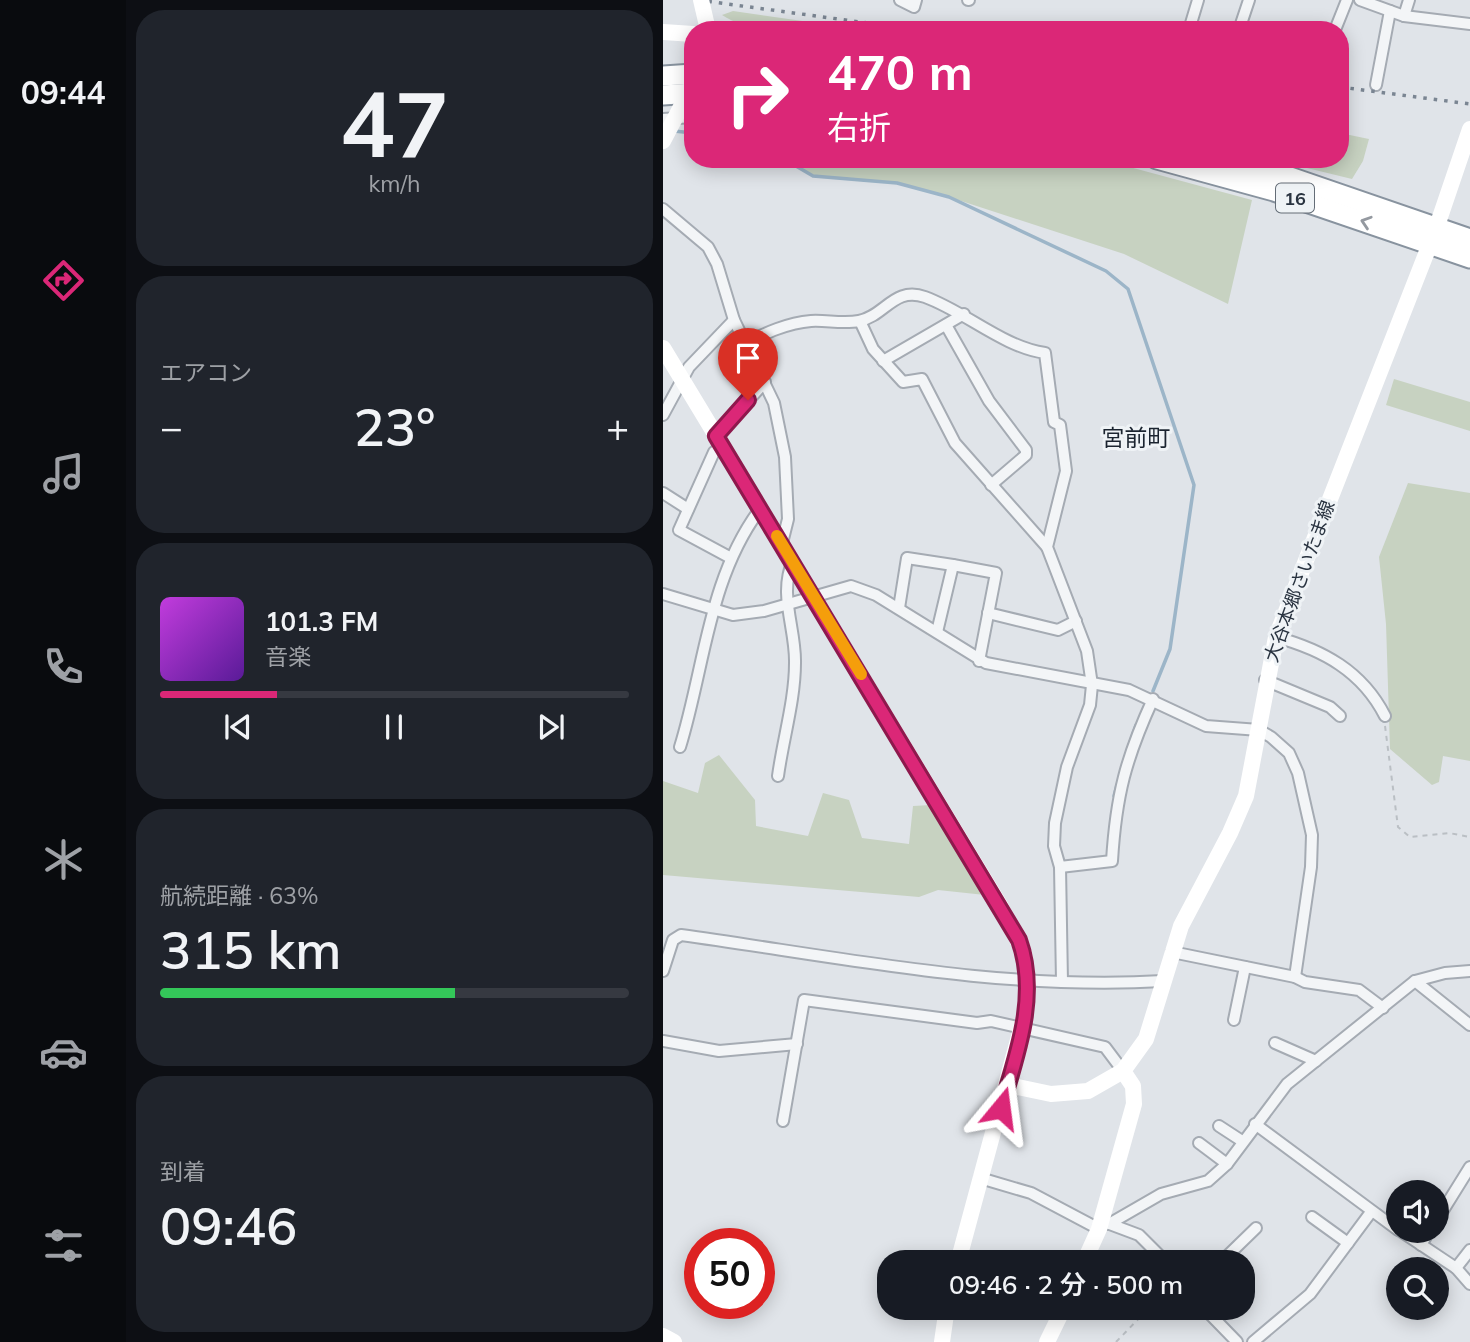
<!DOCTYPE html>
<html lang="ja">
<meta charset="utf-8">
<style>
:root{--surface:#171b24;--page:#20242c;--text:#f1f3f6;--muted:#9ea1a6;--line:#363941;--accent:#db2777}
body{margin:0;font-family:Mulish,"Noto Sans JP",sans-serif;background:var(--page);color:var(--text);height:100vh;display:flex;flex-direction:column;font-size:26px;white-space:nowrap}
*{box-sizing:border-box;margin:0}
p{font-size:23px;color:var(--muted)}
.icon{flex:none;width:38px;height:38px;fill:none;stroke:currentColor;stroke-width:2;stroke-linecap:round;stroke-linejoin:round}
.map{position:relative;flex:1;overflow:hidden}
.sheet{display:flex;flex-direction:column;gap:10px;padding:10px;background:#0d0f14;width:537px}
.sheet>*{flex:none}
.top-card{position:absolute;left:21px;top:21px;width:665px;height:147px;border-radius:28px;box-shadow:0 4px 18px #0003;background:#db2777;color:#fff;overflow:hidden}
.buttons{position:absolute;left:723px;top:1180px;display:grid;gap:14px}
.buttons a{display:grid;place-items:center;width:63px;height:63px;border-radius:50%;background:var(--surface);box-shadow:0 4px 18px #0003;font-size:35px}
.speed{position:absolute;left:21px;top:1228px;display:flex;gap:14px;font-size:35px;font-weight:700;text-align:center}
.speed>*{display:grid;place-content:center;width:91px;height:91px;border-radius:50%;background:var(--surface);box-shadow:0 4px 18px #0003;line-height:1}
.speed .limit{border:10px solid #d22;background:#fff;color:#111}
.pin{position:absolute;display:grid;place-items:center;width:60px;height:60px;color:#fff;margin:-72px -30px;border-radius:50% 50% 50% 0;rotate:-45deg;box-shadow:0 0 7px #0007}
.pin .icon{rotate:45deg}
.me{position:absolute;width:77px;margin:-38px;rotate:16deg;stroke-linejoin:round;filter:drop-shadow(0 0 5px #0008)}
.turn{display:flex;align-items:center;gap:24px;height:147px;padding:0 28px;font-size:32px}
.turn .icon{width:91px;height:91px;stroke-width:2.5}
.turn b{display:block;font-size:49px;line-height:60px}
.big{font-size:52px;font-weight:600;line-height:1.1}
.sheet .tile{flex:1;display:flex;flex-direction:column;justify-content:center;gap:10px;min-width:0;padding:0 24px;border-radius:28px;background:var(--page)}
.sheet .dial{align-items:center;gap:0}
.dial b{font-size:91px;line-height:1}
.song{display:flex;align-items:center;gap:21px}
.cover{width:84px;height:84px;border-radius:10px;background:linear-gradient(135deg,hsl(290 70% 55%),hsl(270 70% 35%))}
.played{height:7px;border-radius:4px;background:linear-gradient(90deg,var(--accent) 25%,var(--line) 25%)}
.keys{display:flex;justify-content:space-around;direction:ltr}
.heat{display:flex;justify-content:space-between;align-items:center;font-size:38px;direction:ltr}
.charge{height:10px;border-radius:5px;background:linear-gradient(90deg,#34c759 63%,var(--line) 0)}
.trip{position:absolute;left:214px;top:1250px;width:378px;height:70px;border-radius:28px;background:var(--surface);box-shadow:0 4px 18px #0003;font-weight:600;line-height:70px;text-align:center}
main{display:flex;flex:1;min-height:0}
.menu{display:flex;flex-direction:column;width:126px;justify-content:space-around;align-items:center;background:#090b0e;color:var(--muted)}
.menu .icon{width:49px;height:49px}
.menu .current{color:var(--accent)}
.menu b{font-size:32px;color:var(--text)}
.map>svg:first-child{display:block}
.green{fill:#c7d2c1}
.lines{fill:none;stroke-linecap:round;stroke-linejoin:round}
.stream{stroke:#9cb5c8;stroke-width:3.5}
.street-casing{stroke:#a5abb3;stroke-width:14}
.highway-casing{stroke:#88939f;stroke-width:23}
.path{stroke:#babfc4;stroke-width:2;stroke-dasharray:5 5;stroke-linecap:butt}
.street{stroke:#f3f5f7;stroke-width:10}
.secondary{stroke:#fff;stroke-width:16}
.highway{stroke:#fff;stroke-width:19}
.rail{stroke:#7a8592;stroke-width:3.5;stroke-dasharray:3.5 7;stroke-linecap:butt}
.secondary-bridge{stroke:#fff;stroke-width:16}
.oneway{stroke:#9499a0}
.route-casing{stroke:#8e194d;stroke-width:18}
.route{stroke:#db2777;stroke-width:12}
.slow{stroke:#f59e0b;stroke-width:12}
.labels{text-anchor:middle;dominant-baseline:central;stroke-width:6;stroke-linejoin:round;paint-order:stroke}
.shield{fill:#eff3f6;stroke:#646d77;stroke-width:2}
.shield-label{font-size:18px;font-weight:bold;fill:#293340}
.street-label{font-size:19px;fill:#293340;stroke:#eff3f6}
.quarter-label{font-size:23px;fill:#1b2430;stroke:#eff3f6}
</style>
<main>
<nav class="menu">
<b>09:44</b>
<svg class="icon current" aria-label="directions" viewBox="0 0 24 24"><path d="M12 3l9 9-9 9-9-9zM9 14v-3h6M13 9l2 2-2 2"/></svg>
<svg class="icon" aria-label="music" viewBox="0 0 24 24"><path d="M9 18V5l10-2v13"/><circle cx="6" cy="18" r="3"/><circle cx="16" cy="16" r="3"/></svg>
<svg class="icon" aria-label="phone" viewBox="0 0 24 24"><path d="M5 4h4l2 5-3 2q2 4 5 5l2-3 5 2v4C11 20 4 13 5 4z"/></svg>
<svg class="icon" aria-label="climate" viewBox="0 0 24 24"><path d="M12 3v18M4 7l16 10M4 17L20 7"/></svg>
<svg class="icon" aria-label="car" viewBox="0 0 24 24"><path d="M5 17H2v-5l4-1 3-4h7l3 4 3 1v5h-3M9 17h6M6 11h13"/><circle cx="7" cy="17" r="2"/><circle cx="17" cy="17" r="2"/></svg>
<svg class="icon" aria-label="filters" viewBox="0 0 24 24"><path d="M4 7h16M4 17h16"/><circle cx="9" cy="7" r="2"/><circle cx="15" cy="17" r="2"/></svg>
</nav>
<section class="sheet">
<div class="tile dial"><b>47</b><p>km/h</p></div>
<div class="tile"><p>エアコン</p>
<div class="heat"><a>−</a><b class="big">23°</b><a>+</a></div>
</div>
<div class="tile">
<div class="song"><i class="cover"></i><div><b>101.3 FM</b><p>音楽</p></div></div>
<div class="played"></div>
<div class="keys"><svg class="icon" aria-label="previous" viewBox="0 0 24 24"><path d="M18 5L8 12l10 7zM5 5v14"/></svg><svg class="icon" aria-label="pause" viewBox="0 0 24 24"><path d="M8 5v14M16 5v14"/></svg><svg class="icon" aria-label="next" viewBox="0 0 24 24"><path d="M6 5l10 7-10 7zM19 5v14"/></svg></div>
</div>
<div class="tile"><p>航続距離 · 63%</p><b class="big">315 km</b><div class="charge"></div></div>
<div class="tile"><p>到着</p><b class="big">09:46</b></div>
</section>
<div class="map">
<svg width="807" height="1342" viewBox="0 0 807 1342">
<rect width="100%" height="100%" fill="#e0e4e9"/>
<!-- green -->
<g class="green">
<path d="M70,11L203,30C159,30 97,40 59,15Z"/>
<polygon points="677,133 706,139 700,161 689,179 607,159 677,159"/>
<polygon points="124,159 437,159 589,200 565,304 461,254 286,197 234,183 150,176"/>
<polygon points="731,379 807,402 807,431 723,405"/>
<polygon points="745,483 807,493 807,761 780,756 776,782 769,785 727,749 723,624 716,557"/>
<polygon points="56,755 92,800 93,826 145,836 160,793 186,800 199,838 246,844 250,806 268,805 322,895 275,890 256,897 0,875 0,781 35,793 42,763"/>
</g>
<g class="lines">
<!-- stream -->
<g class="stream">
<polyline points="11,131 30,133"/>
<polyline points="121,159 150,176 234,183 286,197 443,271 465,289 531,485 507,649 490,691"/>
<polyline points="464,751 473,725"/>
<polyline points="451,796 454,785"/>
</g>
<defs>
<g id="street">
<polyline points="237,0 251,7 253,0"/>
<polyline points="305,0 306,0"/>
<polyline points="697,0 741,16 807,24"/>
<polyline points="741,16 746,0"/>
<polyline points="526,30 535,0"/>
<polyline points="576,30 586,0"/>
<polyline points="672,30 684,0"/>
<polyline points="713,85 727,11"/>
<polyline points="0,119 30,117"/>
<polyline points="0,209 45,247 54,264 71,320 111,403 122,457 125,519 119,543"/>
<polyline points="197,321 210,349 240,382 259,379 292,443 384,547"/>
<polyline points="283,325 326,401 363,450 363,455 328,485"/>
<path d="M82,343C103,333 124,323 148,321C163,320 180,324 196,321C222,316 231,286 262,297C303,312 340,347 382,353L391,422L397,425L403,471L384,547L424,651L429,685L427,705L404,767L392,823L391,846L397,867L399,982"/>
<polyline points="220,361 301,314"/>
<polyline points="0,415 26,367 71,320"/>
<polyline points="53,436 102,382"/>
<polyline points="59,446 51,452 16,530 68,558"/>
<polyline points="0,493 25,509"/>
<polyline points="0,594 70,615 101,611 188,586 213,595 323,663 466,690 543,726 596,730 608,737 626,753 635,773 649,835 648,867 632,977"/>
<polyline points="236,608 244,558 290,565"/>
<polyline points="325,613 395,630 413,621"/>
<polyline points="274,632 290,565 333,573 316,661"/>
<path d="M613,637C660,650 699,671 722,716"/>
<polyline points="602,680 667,707 677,716"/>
<path d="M17,747C42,666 45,579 97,509"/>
<path d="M115,776C120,739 132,700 132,663C133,629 115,594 130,561"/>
<path d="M397,867L449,861C453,795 463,758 490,699"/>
<polyline points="509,952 632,977 642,982 696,990 720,1008"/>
<path d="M0,971L10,940L18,935C177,957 339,991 500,981"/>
<polyline points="752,981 807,1025"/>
<polyline points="571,1020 582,967"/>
<polyline points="0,1041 56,1051 134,1044"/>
<polyline points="612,1043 653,1061"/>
<polyline points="120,1121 141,1000 314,1023 328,1021 442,1047 460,1071"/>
<polyline points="592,1124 735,1230"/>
<polyline points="556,1126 579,1141"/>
<polyline points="536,1143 564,1164"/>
<polyline points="317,1178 368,1193 436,1229"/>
<polyline points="649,1217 685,1243"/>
<polyline points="774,1220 807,1167"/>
<polyline points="444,1223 476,1235 503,1262"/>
<polyline points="446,1224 498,1194 545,1181 564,1164 624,1084 752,981 782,973 807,971"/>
<polyline points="736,1230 793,1268 807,1284"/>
<polyline points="758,1245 767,1230"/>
<polyline points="558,1262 593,1228"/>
<polyline points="793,1268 807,1250"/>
<polyline points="540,1307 574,1342"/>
<polyline points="590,1342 647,1294 708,1212"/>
</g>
<g id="highway">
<polyline points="0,76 30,74"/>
<polyline points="0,95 30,93"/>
<polyline points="494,159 611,191 807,258"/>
<polyline points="564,159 624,176 807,239"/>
</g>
</defs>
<!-- street casing -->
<use href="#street" class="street-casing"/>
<!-- highway casing -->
<use href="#highway" class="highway-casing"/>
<!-- path -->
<g class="path">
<polyline points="722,726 735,827 747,837 786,833 807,837"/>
<polyline points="453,1342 487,1307"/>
</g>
<!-- street -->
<use href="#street" class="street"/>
<!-- secondary -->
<g class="secondary">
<polyline points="0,32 30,34"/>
<polyline points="0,348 338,907 361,953 365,982 362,1014 295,1262"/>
<polyline points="345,1085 388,1094 425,1091 460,1071 483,1039 518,926 567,833 583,796 613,637 774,226 807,129"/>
<polyline points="421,1262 436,1229 471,1104 470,1086 460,1071"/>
<polyline points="0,1336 11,1342"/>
<polyline points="279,1342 284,1307"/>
<polyline points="384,1342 401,1307"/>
</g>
<!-- highway -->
<use href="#highway" class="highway"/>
<!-- rail -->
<g class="rail">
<polyline points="35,0 256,30"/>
<polyline points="677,87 807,104"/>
</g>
<!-- secondary-bridge -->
<g class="secondary-bridge">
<polyline points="38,0 45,30"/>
<polyline points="0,141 30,84"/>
</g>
</g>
<!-- one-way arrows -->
<defs><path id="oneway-chevron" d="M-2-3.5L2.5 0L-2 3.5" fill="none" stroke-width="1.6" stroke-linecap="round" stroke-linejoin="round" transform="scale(1.75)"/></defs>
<use class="oneway" href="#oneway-chevron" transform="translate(703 222) rotate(-162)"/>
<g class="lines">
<defs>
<path id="route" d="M85,400L53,436L356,940C376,995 354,1054 338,1108"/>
</defs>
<!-- route casing -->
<use href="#route" class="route-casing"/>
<!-- route -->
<use href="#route" class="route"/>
<!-- slow -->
<polyline class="slow" points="114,536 198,674"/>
</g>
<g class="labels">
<!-- shield labels -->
<rect class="shield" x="613" y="183.5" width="38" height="29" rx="5"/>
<g class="shield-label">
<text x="632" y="198">16</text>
</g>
<!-- street labels -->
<g class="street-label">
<text transform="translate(636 581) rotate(-70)">大谷本郷さいたま線</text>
</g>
<!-- quarter labels -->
<g class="quarter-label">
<text x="473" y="437">宮前町</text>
</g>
</g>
</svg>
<div class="buttons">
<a><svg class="icon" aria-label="sound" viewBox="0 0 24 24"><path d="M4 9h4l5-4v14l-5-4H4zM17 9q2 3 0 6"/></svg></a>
<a><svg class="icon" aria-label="search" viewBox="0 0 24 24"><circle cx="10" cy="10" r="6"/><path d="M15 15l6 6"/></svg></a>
</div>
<div class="speed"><div class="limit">50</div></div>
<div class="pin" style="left:85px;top:400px;background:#d93025"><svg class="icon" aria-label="arrive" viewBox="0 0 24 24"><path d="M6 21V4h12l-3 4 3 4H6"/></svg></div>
<svg class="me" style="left:338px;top:1108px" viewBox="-20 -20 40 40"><path d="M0-17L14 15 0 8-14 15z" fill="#db2777" stroke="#fff" stroke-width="4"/></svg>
<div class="trip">09:46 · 2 分 · 500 m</div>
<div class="top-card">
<div class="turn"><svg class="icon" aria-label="right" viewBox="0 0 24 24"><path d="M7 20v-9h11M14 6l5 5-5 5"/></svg><div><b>470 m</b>右折</div></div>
</div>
</div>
</main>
